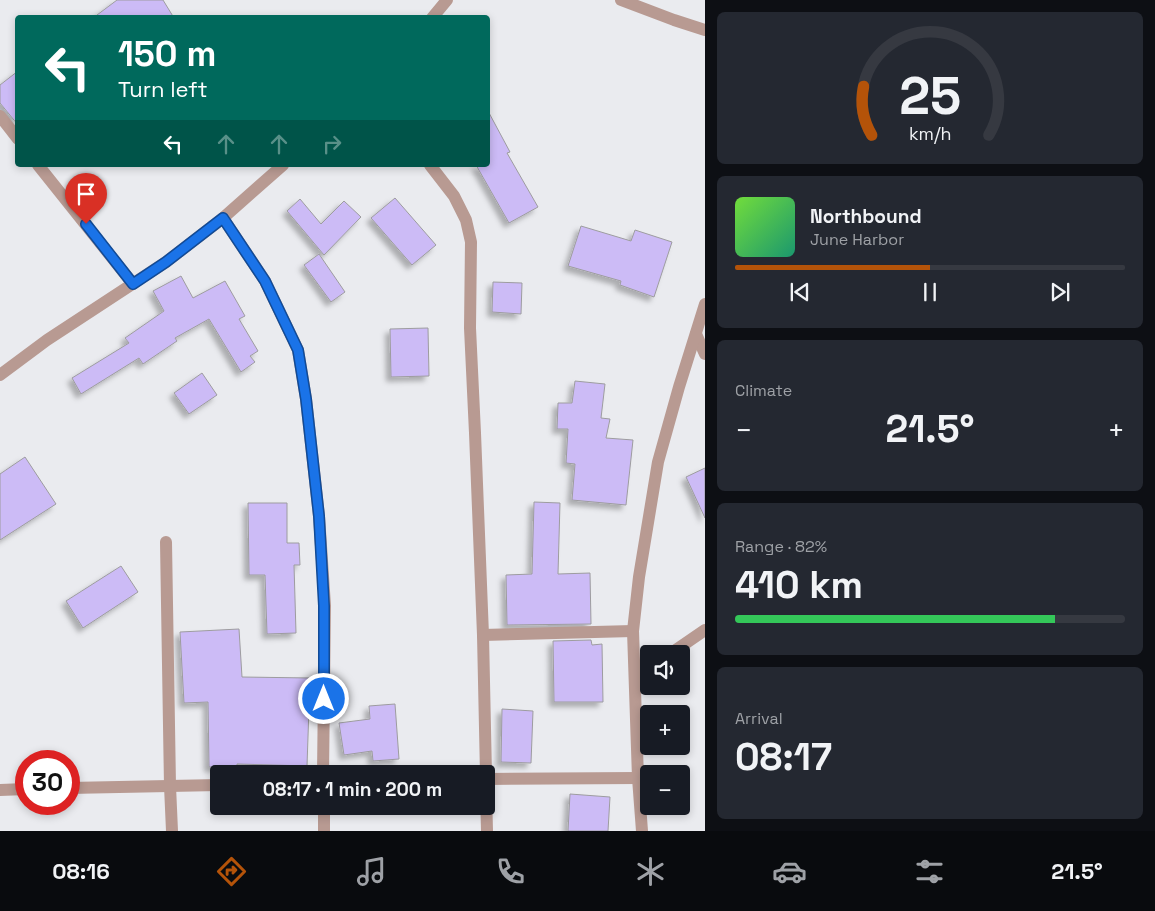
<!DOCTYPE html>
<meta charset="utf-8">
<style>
:root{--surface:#171b24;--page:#242831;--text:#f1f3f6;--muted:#9ea1a6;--line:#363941;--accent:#b45309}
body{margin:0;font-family:"Space Grotesk",sans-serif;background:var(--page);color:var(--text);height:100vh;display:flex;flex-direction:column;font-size:19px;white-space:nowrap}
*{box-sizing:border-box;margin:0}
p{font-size:16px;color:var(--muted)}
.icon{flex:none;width:28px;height:28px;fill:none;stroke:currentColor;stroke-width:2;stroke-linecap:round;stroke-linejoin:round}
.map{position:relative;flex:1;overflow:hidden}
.drawer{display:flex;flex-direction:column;gap:12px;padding:12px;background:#0d0f14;width:450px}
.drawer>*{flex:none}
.top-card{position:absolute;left:15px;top:15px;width:475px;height:152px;border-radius:5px;box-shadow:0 2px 8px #0003;background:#00695c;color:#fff;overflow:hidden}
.buttons{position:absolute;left:640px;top:645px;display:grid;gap:10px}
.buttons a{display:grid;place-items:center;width:50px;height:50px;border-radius:5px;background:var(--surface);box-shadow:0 2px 8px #0003;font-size:25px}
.speed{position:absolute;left:15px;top:750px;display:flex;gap:10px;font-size:25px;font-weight:700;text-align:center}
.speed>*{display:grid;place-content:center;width:65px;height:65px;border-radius:50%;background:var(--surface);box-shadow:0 2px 8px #0003;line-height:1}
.speed .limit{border:8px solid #d22;background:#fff;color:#111}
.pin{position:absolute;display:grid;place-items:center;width:42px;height:42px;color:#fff;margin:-51px -21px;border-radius:50% 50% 50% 0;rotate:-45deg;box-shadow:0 0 5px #0007}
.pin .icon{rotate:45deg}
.me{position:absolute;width:55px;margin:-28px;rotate:0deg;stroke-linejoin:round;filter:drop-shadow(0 0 4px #0008)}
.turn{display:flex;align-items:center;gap:18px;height:105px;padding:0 20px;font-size:22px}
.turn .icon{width:65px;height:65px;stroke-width:2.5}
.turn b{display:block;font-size:35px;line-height:42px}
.lanes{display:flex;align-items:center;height:48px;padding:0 20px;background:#0003;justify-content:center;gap:25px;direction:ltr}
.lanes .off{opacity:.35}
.big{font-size:38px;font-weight:600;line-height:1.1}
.drawer .card{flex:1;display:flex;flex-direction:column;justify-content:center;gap:8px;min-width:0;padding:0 18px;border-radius:8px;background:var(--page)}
.drawer .dial{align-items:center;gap:0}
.dial svg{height:130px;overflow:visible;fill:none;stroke:var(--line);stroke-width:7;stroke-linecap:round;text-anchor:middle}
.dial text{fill:var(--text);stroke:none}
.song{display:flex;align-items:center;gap:15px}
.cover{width:60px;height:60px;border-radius:8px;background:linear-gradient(135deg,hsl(100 70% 55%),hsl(160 70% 35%))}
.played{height:5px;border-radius:2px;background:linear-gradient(90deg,var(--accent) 50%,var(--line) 50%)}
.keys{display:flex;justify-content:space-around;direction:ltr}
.heat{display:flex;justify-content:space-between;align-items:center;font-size:28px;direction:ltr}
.charge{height:8px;border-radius:4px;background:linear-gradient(90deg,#34c759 82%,var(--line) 0)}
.trip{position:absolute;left:210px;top:765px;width:285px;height:50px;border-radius:5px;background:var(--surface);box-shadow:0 2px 8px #0003;font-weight:600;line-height:50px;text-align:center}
.menu{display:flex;height:80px;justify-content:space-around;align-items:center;background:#090b0e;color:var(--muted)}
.menu .icon{width:35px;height:35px}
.menu .on{color:var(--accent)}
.menu b{font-size:22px;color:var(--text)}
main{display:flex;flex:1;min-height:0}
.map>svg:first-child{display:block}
.building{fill:#ccbbf6;stroke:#9d9c9f;filter:url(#shadow)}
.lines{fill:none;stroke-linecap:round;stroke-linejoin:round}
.minor{stroke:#b89a92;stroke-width:12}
.route-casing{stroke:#114b97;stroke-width:12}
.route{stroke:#1a73e8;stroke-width:9}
</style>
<main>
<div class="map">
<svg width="705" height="831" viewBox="0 0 705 831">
<defs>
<filter id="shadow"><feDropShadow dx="-4.5" dy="4.5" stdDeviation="2.5" flood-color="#0004"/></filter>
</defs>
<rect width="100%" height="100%" fill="#eaebef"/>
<!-- building -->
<g class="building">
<polygon points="117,0 163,0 174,18 93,18"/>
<polygon points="18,71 18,125 0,103 0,85"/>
<polygon points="488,111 510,152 507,153 538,207 509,223 476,165 488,165"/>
<polygon points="395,198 436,245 412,265 371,218"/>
<polygon points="300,199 321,224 344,201 361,217 324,255 287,211"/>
<polygon points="581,226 631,241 635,230 672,242 654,297 620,285 621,281 568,266"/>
<polygon points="319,254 345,292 331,302 304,265"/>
<polygon points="181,276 193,298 225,281 245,316 239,319 258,351 250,356 255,362 241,372 209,319 175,338 177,341 143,364 139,358 81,394 72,378 129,343 125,338 164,311 153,291"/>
<polygon points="493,282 522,283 521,314 492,312"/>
<polygon points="428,328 429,376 391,377 390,329"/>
<polygon points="202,373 217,395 189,414 174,393"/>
<polygon points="575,381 605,384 601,418 610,419 606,438 633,440 626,505 572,500 575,464 566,463 568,429 557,429 558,403 572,403"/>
<polygon points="25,457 56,504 0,540 0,474"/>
<polygon points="705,468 705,518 686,477"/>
<polygon points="534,502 560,503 558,574 590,573 591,624 507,625 506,575 532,574"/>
<polygon points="248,503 287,503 287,543 299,543 300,565 294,565 296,633 267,634 265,575 249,575"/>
<polygon points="121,566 138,592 83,628 66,601"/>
<polygon points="239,629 242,677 310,678 307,766 237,764 237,767 209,767 208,702 184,703 180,632"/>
<polygon points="591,640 592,645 602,644 603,702 554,702 553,641"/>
<polygon points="395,704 399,759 373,761 372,751 344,755 339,723 370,719 369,706"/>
<polygon points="502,709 533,711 531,763 501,762"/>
<polygon points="570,794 610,797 608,831 568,831"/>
</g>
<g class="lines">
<!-- minor -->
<g class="minor">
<polyline points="621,0 674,20 705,30"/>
<polyline points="432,18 447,0"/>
<polyline points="0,116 18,139"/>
<polyline points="38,165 133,284"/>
<polyline points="430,165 454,196 466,220 471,242 470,328 475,433 483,635 486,774"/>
<polyline points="223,218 265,281 298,350 306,399 319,516 325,606 323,774"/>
<polyline points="696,334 705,354"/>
<polyline points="0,375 47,340 166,262 223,218 283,165"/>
<polyline points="166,542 170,786 172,831"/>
<polyline points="483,635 633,631"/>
<polyline points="670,654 705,630"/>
<polyline points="635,679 649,669"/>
<polyline points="486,779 638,778"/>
<polyline points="69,788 219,785"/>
<polyline points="0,790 26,789"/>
<polyline points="486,791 487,831"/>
<polyline points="324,806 324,831"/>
<polyline points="642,831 638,778 633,631 639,577 658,462 679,387 705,304"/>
</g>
</g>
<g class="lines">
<defs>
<polyline id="route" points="86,224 133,284 166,262 223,218 265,281 298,350 306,399 319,516 324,606 324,699"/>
</defs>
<!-- route casing -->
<use href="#route" class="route-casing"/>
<!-- route -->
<use href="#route" class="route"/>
</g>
</svg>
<div class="buttons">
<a><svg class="icon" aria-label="sound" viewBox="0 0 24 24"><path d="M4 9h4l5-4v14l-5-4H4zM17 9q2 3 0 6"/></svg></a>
<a>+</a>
<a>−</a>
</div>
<div class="speed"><div class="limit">30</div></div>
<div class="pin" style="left:86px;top:224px;background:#d93025"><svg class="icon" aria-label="arrive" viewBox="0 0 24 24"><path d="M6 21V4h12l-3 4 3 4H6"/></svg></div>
<svg class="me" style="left:324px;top:699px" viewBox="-20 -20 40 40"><circle r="17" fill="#1a73e8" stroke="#fff" stroke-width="3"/><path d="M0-11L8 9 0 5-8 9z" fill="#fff"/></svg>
<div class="trip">08:17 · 1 min · 200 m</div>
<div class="top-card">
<div class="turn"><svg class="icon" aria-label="left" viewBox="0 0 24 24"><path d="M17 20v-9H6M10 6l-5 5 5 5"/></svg><div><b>150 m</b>Turn left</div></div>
<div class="lanes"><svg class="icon" aria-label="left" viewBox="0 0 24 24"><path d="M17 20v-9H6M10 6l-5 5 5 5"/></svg><svg class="icon off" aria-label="ahead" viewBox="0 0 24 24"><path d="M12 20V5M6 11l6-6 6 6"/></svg><svg class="icon off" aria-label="ahead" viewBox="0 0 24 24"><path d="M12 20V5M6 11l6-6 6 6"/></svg><svg class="icon off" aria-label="right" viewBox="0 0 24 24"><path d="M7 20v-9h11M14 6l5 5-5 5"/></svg></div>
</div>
</div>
<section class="drawer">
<div class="card dial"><svg viewBox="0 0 100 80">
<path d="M14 69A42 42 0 1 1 86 69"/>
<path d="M14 69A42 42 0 0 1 9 39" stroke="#b45309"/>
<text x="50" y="56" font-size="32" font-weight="700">25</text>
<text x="50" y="72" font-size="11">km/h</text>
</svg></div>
<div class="card">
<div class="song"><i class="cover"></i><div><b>Northbound</b><p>June Harbor</p></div></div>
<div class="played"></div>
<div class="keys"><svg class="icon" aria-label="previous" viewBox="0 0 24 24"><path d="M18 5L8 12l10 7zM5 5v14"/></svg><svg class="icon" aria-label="pause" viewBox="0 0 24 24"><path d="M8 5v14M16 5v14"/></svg><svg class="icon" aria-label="next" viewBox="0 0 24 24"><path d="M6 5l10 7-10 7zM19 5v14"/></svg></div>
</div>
<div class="card"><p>Climate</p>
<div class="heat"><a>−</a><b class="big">21.5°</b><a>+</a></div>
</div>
<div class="card"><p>Range · 82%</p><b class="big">410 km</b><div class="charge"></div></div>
<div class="card"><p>Arrival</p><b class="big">08:17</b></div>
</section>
</main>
<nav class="menu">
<b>08:16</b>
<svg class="icon on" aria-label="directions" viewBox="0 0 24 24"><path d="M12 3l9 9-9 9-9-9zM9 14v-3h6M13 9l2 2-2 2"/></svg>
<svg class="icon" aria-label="music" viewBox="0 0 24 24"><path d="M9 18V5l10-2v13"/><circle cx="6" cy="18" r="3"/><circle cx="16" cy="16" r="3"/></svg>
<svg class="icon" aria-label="phone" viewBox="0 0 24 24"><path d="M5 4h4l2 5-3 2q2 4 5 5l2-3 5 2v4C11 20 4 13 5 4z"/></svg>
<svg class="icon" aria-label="climate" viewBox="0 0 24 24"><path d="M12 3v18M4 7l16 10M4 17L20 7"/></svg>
<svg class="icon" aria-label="car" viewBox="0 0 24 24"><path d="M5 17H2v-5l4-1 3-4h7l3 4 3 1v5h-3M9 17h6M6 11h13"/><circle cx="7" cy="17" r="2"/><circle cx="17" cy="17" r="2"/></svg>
<svg class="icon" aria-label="filters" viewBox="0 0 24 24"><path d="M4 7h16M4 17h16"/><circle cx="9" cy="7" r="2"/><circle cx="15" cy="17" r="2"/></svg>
<b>21.5°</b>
</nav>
